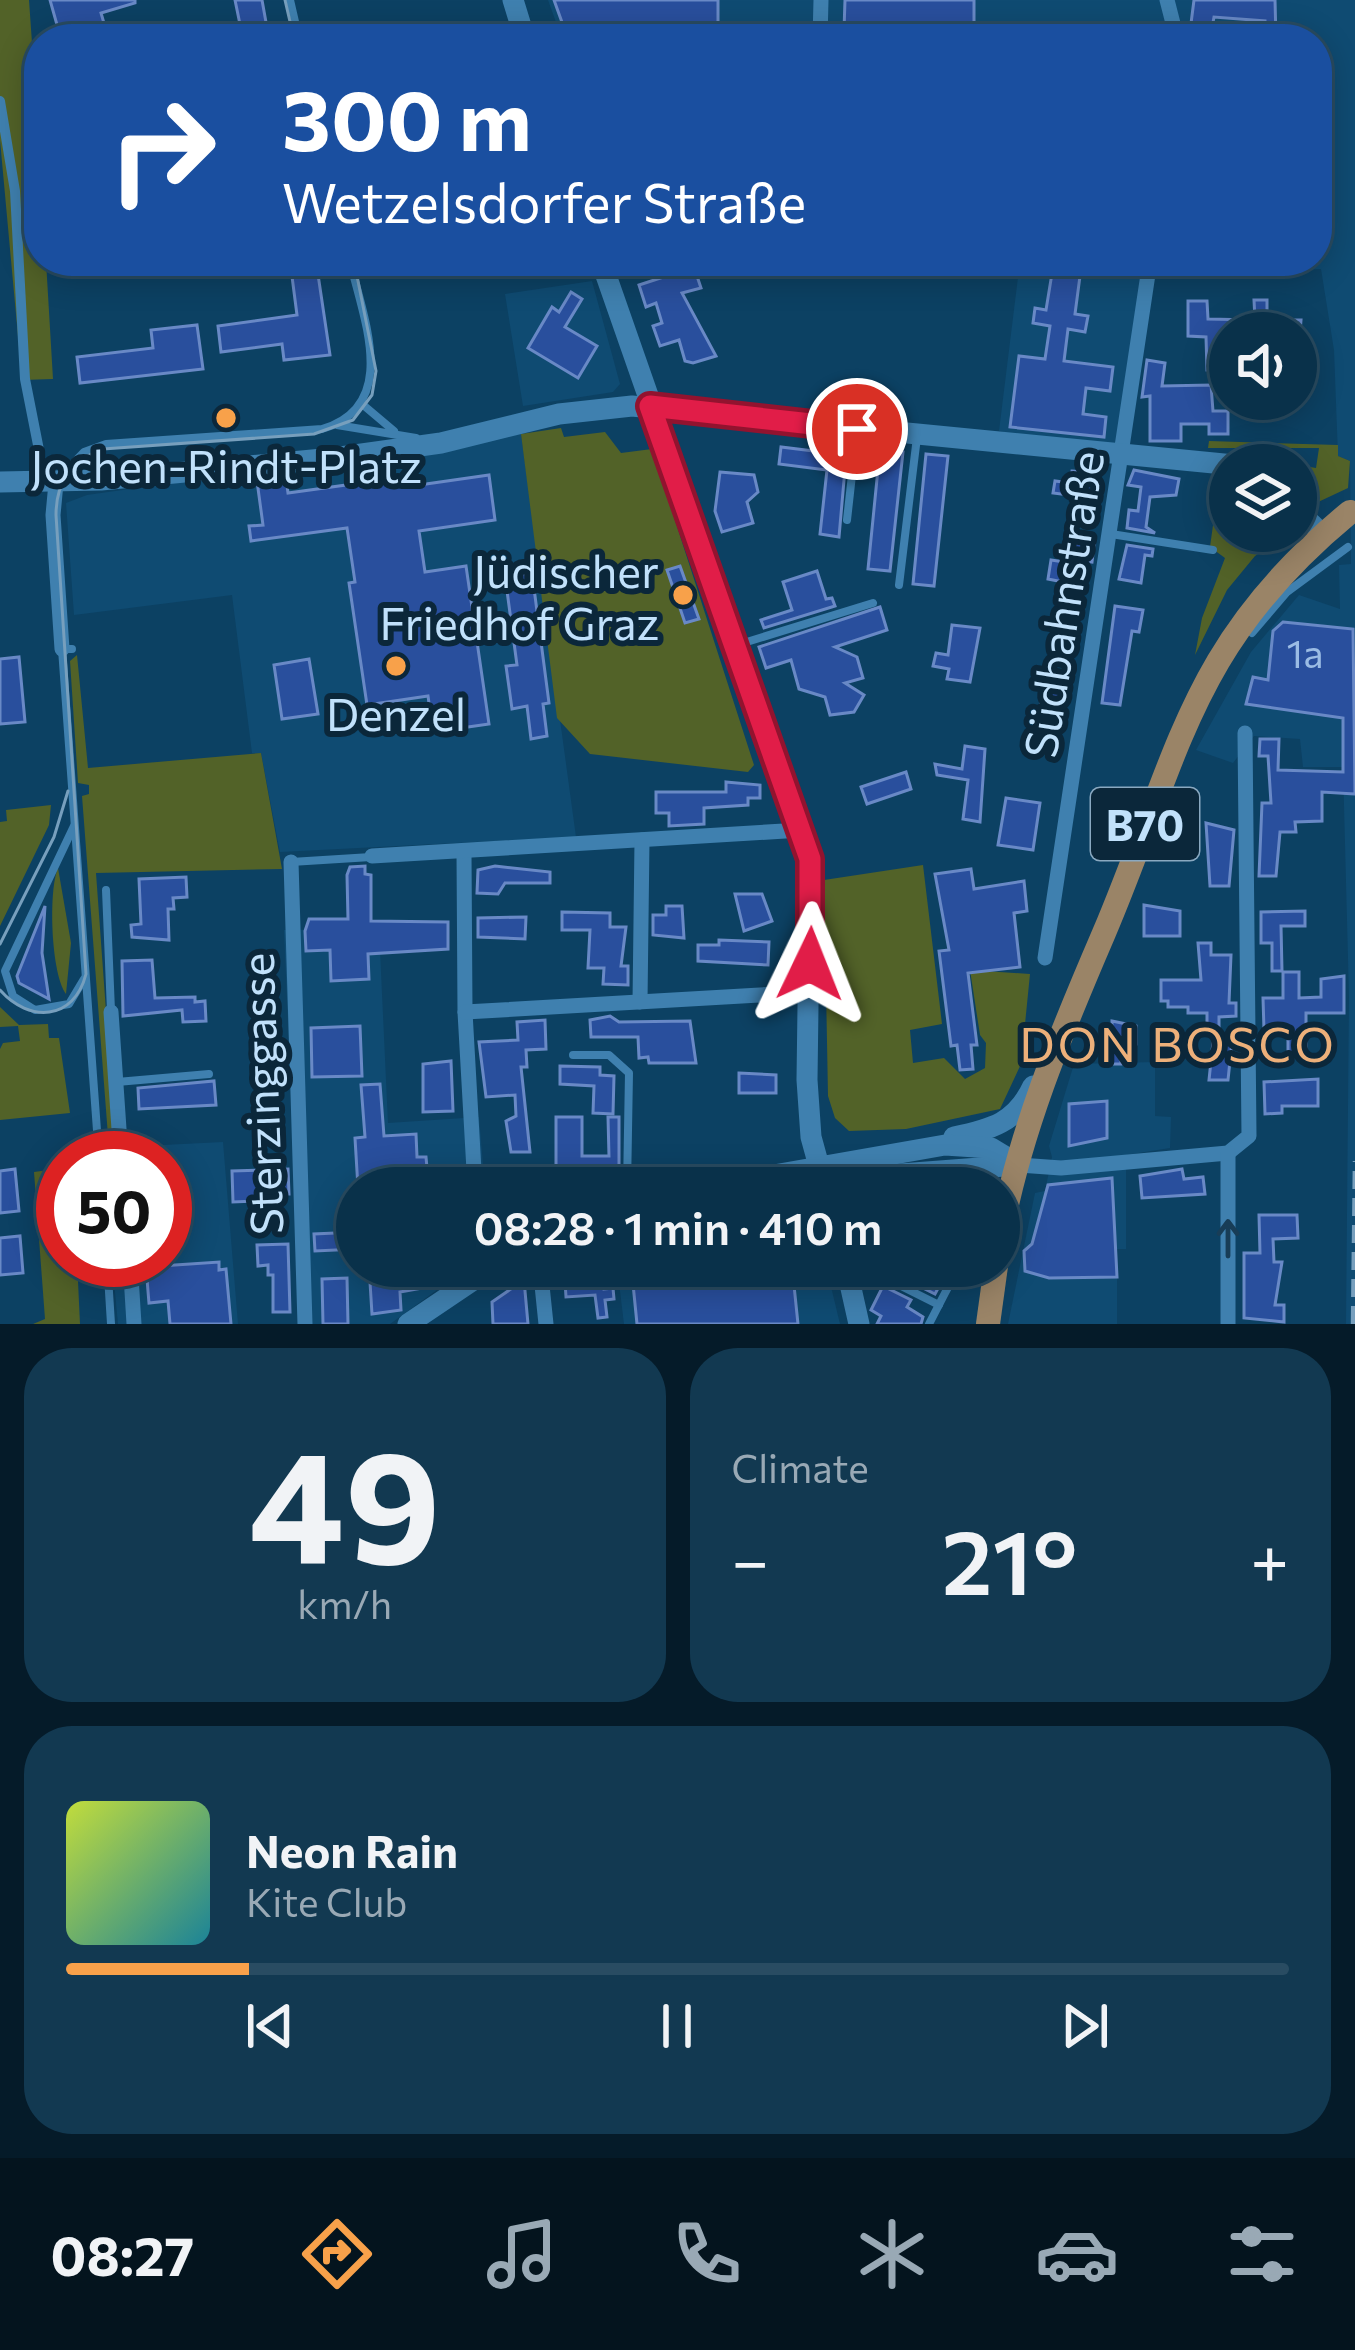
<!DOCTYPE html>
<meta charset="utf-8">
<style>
:root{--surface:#09314a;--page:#123951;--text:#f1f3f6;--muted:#99a9b5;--line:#294c62;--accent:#f8a14a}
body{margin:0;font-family:Commissioner,sans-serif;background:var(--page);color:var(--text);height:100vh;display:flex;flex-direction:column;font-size:45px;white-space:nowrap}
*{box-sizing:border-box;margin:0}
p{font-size:39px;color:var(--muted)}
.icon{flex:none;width:66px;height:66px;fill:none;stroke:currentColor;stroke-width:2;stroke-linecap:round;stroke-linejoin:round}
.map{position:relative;height:1324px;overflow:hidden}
.drawer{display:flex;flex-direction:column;gap:24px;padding:24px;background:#051b29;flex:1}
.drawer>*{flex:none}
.guide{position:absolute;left:24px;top:24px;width:1308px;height:252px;border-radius:48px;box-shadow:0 6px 30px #0003,0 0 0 3px var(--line);background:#1a4fa0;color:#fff;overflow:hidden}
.controls{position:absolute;left:1209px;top:312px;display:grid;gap:24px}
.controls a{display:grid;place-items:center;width:108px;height:108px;border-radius:50%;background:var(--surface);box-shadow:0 6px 30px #0003,0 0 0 3px var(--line);font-size:60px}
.speed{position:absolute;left:36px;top:1131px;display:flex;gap:24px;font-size:60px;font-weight:700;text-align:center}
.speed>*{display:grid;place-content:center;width:156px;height:156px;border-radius:50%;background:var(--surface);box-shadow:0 6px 30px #0003,0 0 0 3px var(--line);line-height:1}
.speed .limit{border:18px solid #d22;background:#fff;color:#111}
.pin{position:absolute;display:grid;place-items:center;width:102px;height:102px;color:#fff;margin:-51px;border:6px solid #fff;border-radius:50%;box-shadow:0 3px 12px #0007}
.me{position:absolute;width:132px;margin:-66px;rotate:2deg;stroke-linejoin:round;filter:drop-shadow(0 0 9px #0008)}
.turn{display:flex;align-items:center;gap:42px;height:252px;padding:0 60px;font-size:54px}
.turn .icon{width:156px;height:156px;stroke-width:2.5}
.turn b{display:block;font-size:84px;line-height:102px}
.big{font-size:90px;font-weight:600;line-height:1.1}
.drawer .tile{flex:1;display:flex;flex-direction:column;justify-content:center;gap:18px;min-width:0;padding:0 42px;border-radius:48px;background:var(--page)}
.drawer .dial{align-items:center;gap:0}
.dial b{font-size:156px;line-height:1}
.song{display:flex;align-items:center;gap:36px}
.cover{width:144px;height:144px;border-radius:18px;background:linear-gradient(135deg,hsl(70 70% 55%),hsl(190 70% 35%))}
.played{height:12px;border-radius:6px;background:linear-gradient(90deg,var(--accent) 15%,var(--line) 15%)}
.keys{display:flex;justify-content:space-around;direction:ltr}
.heat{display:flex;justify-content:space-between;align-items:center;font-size:66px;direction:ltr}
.drawer .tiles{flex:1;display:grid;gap:24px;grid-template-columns:1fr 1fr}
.tile:last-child{grid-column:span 2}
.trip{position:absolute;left:336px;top:1167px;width:684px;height:120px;border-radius:60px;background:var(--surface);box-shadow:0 6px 30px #0003,0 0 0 3px var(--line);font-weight:600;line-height:120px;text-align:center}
.dock{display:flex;height:192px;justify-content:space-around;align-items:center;background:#04141e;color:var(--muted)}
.dock .icon{width:84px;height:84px}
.dock .selected{color:var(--accent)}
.dock b{font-size:54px;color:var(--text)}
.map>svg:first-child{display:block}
.built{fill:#0f4b72}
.green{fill:#526228}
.building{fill:#294f9d;stroke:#6989c6;stroke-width:3}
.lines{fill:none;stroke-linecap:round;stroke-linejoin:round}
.service{stroke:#3f80af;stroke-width:8}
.pedestrian{stroke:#3f80af;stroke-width:10}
.minor{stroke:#3f80af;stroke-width:15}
.secondary{stroke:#3f80af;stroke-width:21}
.primary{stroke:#9a8467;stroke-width:24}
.tram{stroke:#779fbd;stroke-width:3}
.rail{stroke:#779fbd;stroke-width:4.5;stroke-dasharray:18 9;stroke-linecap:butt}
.oneway{stroke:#183d57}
.route-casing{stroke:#92132f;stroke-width:30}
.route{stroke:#e11d48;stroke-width:21}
.poi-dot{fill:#f8a14a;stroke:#0b273a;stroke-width:4.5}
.labels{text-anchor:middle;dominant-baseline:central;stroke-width:12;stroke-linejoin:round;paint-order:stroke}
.number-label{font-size:39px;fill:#9bbce4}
.shield{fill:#0b273a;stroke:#8aa9c1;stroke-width:3}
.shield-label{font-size:42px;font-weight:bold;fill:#c1e1fb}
.poi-label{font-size:45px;fill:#c1e1fb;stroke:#0b273a}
.street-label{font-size:45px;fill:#c1e1fb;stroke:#0b273a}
.neighbourhood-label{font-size:48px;letter-spacing:3px;fill:#edb07a;stroke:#0b273a}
</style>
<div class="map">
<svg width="1355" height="1324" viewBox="0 0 1355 1324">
<rect width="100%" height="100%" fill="#0c4163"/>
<!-- built -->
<g class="built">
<polygon points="548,0 1355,0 1355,1324 1346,1324 1349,997 1343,767 1303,767 1300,739 1254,736 1233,763 1196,750 1251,652 1299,595 1340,609 1339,565 1351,564 1350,461 1338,456 1334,350 1321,269 1154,273 1125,459 999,431 1020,261 1317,261 1317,39 562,39"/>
<polygon points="592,281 620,384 613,392 523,406 505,294"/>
<polygon points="521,434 576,837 280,852 261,753 252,753 232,595 74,615 66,503 87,495"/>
<polygon points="379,929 388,1123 479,1117 485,1188 357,1188 357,1266 470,1266 390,1324 301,1324 284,930"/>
<polygon points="1155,1062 1155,1116 1171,1117 1170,1148 1126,1155 1126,1249 1117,1249 1117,1324 1008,1324 1035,1193 1045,1191 1052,1157 1049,1146 1074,1064"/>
<polygon points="223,1142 238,1324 118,1324 112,1260 165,1260 165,1158 104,1158 103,1148"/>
<polygon points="617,1266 826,1266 840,1324 624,1324"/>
</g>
<!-- green -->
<g class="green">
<polygon points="0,0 29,0 39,143 39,261 46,261 53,379 22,380 0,140"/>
<polygon points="561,428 564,437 605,432 621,453 652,449 754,765 748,772 590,754 557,718 521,434"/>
<polygon points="1209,441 1338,445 1338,456 1350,461 1348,488 1316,503 1296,487 1296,465 1271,465 1261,459 1316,468 1319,448 1208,448"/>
<polygon points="1220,474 1230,478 1230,531 1284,531 1284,536 1255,556 1227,590 1195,655 1202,618 1225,558 1210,547"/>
<polygon points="77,655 88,768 261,753 282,869 96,873 116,1149 109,1149 82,796 89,794 89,785 78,783 70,661"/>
<polygon points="51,805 49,825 0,926 0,822 7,821 6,810"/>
<polygon points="923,865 942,1024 910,1030 913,1063 944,1058 965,1079 985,1068 986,1043 980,1035 970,970 1030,974 1021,1064 1000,1109 906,1129 849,1131 835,1118 828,1096 824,880"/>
<path d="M58,868L71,943L66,994C51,975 48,891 58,868Z"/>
<polygon points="0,1007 19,1025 48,1024 49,1038 59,1038 70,1113 0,1120 0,1049 3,1043 20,1041 18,1026 0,1027"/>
<polygon points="63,1168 63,1260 77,1260 80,1324 33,1324 45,1319 34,1172"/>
</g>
<!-- building -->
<g class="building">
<polygon points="50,0 135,0 135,3 101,13 106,30 61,39"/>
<polygon points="235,0 262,0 269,39 243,39"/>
<polygon points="554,0 718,0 718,24 688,23 688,39 568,39"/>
<polygon points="845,0 974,0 974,39 877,39 877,31 844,30"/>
<polygon points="1194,0 1275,0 1276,39 1265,39 1265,21 1214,17 1210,39 1189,39"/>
<polygon points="290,261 316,261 330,355 284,360 282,344 221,352 218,326 297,315"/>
<polygon points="1054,261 1082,261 1075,314 1088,316 1085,332 1068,329 1064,361 1113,367 1110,391 1086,388 1083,414 1106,417 1104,437 1010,427 1019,356 1045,359 1050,326 1033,323 1035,308 1046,310"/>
<polygon points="694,267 701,288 682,293 716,356 693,363 685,361 679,340 660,346 653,326 662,323 656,303 646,307 639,285"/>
<polygon points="571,292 582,299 565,327 597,346 578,378 528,348 552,307 559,312"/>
<polygon points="1254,300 1267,300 1267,320 1301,320 1300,333 1230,333 1230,370 1207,370 1206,337 1188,336 1188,301 1207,301 1208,319 1255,320"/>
<polygon points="197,325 203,369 80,383 77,357 153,348 151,330"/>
<polygon points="1147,360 1165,363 1162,386 1211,385 1213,411 1228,411 1228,434 1209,434 1209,424 1181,424 1181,441 1150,441 1150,396 1142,397"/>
<polygon points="831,444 847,446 839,537 820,534 827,470 779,464 781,447 830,453"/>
<polygon points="880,449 903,452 890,571 868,569"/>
<polygon points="926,454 948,456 934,586 913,584"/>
<polygon points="1134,470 1179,479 1176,495 1150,497 1146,527 1155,533 1127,528 1129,510 1138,511 1141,487 1128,485"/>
<polygon points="1072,471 1098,473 1095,525 1082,524 1085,497 1053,493 1055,481 1071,483"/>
<polygon points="720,472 754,475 758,492 747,502 753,523 722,532 715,511"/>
<polygon points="489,475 495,520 419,531 425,572 466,566 489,724 433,732 428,696 367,705 349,583 355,582 347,528 251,541 249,526 263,525 257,481 286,478 288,493 404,477 405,487"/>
<polygon points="1074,543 1094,545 1092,562 1083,561 1078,585 1048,579 1051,560 1071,563"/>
<polygon points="1127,545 1153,549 1152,556 1145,555 1141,583 1119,579"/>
<polygon points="680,566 699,619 685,623 667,570"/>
<polygon points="817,571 826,599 832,598 835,606 764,628 761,620 792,610 783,582"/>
<polygon points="532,573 549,703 543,704 547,736 531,739 527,706 512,709 506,666 517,665 505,576"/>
<polygon points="1058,606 1079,610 1070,661 1051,658"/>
<polygon points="1115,606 1143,610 1139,632 1132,631 1120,705 1102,703"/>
<polygon points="880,607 887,630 835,647 857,657 863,678 845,683 864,695 854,712 830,715 825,697 799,689 791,660 766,668 759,647"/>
<polygon points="1283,622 1353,629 1355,794 1322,792 1322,821 1295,822 1296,832 1280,832 1276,876 1259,876 1262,803 1271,803 1268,756 1259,756 1260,739 1279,739 1278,770 1343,772 1343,718 1246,704 1253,677 1268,680 1273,631"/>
<polygon points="952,625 980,628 970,682 947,679 949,669 933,666 936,653 948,655"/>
<polygon points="19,657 25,722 0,724 0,659"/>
<polygon points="309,659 318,714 282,719 274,665"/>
<polygon points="1043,684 1067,687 1062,718 1039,715"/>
<polygon points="965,746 985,749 980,822 963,819 968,780 937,775 935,764 962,769"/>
<polygon points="906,772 911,789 867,804 861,787"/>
<polygon points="726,782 760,785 760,798 748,798 748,805 704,808 704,824 669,826 669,813 656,813 656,792 726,792"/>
<polygon points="1006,798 1040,803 1033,850 998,845"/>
<polygon points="1206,823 1234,830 1229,886 1210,886"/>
<polygon points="365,866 365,874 371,875 371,921 448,922 448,949 368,954 369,979 331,981 330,950 306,951 305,931 309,919 348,919 347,875 350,867"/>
<polygon points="495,866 550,872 550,883 505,883 498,894 477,893 478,870"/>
<polygon points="971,869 974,889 1024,881 1027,911 1014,913 1020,967 968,973 977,1045 971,1045 973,1069 960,1070 957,1045 951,1046 939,951 949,950 935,874"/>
<polygon points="186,877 187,897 173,898 174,909 168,909 169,940 132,937 131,925 141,924 139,879"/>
<polygon points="735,894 762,894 772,921 744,931"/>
<polygon points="1144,905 1180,911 1180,936 1144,936"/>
<polygon points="45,906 42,953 49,999 19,983 17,976"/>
<polygon points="666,906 682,906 684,938 653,935 653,915 666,915"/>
<polygon points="1305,911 1305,926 1281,926 1282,971 1272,971 1272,943 1261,943 1261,912"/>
<polygon points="562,912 610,913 610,927 626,927 621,966 628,966 628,985 603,984 604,968 588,968 590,930 562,930"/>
<polygon points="526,917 525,939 478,937 478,918"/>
<polygon points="719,940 769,942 768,965 698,961 698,945 719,945"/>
<polygon points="1198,943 1211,943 1211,955 1231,955 1229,1003 1236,1003 1236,1016 1219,1017 1219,1030 1207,1029 1207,1013 1188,1013 1188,1007 1168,1007 1168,1001 1161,1001 1161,980 1201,980"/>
<polygon points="152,960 155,998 195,997 195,1002 205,1001 206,1021 183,1022 182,1010 123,1016 122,961"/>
<polygon points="1283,972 1299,972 1299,998 1321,997 1321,979 1344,976 1344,1013 1306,1013 1306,1053 1288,1053 1288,1030 1264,1030 1263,998 1283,998"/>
<polygon points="610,1016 619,1022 690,1021 696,1063 649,1063 648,1057 639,1058 638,1037 591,1037 590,1020"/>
<polygon points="545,1020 546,1049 526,1050 527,1067 521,1067 530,1152 511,1152 506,1121 516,1116 515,1095 486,1097 479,1042 518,1040 517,1022"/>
<polygon points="1112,1021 1136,1026 1136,1044 1121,1044 1121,1064 1103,1064 1103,1041 1112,1041"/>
<polygon points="360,1026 362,1076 312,1077 311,1028"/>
<polygon points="1213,1042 1232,1042 1228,1080 1209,1080"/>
<polygon points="451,1061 453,1111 423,1112 423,1064"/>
<polygon points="560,1066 600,1067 600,1075 614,1076 613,1114 593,1113 594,1086 560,1084"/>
<polygon points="739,1073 776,1075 776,1093 739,1093"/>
<polygon points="1318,1079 1318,1106 1282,1106 1282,1113 1265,1114 1264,1082"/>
<polygon points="214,1081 216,1105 139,1109 138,1088"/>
<polygon points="380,1084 384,1136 416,1134 417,1157 426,1157 427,1168 443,1167 445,1188 358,1188 355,1138 365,1137 361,1085"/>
<polygon points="1107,1101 1107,1138 1069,1146 1069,1104"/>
<polygon points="556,1117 582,1117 582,1156 609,1156 608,1117 619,1117 619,1188 556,1188"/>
<polygon points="15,1169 19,1211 0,1213 0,1171"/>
<polygon points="288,1169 289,1194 281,1194 281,1200 233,1202 232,1171"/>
<polygon points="1182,1169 1184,1179 1203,1177 1205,1194 1142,1198 1140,1176"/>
<polygon points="1112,1178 1117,1277 1049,1278 1025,1271 1024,1251 1032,1244 1048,1185"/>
<polygon points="1259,1215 1297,1215 1298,1238 1273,1239 1274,1262 1282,1262 1275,1305 1284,1305 1284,1322 1244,1318 1244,1253 1260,1253"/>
<polygon points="357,1232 357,1249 315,1251 314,1234"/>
<polygon points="20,1236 23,1273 0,1275 0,1238"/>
<polygon points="288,1244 290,1312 273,1312 273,1275 268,1275 268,1265 258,1266 257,1245"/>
<polygon points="219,1262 219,1270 226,1269 231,1324 170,1324 168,1301 149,1303 146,1267"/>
<polygon points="369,1266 437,1266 439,1285 400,1292 401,1310 372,1314"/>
<polygon points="564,1266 602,1266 604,1289 613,1288 614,1299 605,1300 607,1317 598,1318 595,1295 566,1297"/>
<polygon points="680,1266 792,1266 798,1324 637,1324 633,1284"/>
<polygon points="893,1266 950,1266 935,1294 885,1269"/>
<polygon points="347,1278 348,1324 323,1324 322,1279"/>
<polygon points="524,1280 528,1324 493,1324 492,1302"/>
<polygon points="883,1286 911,1300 907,1307 923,1317 921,1324 877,1324 881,1316 871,1310"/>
</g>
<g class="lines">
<!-- service -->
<g class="service">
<polyline points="290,0 299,39"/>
<polyline points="362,404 394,431"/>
<polyline points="337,425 416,438"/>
<path d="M59,478L84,452L106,444L322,429C401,406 363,318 350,261"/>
<polyline points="847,520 857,430"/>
<polyline points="1111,534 1213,550"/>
<polyline points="899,585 917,437"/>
<polyline points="1252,633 1287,592 1348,547"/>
<polyline points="737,645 873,603"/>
<polyline points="72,649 62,649 99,1158"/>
<polyline points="74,826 5,971 13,996 35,1010 69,1004 84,979"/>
<polyline points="291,862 371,857"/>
<polyline points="106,890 111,1011"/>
<polyline points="573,1055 609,1055 629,1073 627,1188"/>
<polyline points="117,1082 209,1074"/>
<polyline points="107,1260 111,1324"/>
<polyline points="876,1266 877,1274 939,1305"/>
<polyline points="929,1324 959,1266"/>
</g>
<!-- pedestrian -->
<polyline class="pedestrian" points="0,101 15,191 25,379 39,450"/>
<!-- minor -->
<g class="minor">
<polyline points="1167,0 1177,39"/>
<polyline points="820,39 821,0"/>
<polyline points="56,483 53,515 62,649"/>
<polyline points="464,853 465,1012 475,1188"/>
<polyline points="372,856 801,830"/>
<polyline points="291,862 305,1324"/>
<polyline points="1045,958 1150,261"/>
<polyline points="640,1002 642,840"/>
<polyline points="111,1012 121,1158"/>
<polyline points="465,1012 810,992"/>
<polyline points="1019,1165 1061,1168 1228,1153 1249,1136 1245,733"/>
<polyline points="130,1260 134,1324"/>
<polyline points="540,1266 546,1324"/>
<polyline points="1228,1324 1228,1153"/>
</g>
<!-- secondary -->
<g class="secondary">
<polyline points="513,0 525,39"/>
<polyline points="601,261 810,859 807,1080 811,1137 825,1188"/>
<polyline points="0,482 101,480 333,458 441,443 559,414 632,406 1234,465"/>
<polyline points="1296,509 1323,535"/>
<path d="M954,1137C992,1129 1016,1123 1033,1086"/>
<polyline points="820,1170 848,1178 1019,1165"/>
<polyline points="701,1188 945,1145 991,1148 1019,1165"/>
<polyline points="846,1266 859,1324"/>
<polyline points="408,1324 494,1266"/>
</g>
<!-- primary -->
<g class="primary">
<path d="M999,1245C1017,1137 1061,1033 1104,933C1180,754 1189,644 1350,512"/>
<polyline points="988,1324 996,1266"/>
</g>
<!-- tram -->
<g class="tram">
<polyline points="285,0 294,39"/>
<polyline points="0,944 54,837 68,791"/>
<path d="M0,990C29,1023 74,1021 86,974L56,515C56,482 71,461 103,449L314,434L353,420L372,395L376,371L354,261"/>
</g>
<!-- rail -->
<polyline class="rail" points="1353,1324 1355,1161"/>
</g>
<!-- one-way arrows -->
<defs><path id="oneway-shaft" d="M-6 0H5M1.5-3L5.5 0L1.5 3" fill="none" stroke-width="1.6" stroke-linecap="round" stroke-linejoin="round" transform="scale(3)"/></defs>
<use class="oneway" href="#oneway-shaft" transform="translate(1228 1238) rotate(-90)"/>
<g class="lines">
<defs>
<polyline id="route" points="810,964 810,859 650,406 857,429"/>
</defs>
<!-- route casing -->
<use href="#route" class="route-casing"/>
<!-- route -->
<use href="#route" class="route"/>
</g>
<!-- markers -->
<g class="poi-dot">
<circle cx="226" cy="418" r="12"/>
<circle cx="683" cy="595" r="12"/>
<circle cx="396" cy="666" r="12"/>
</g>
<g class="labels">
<!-- number labels -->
<g class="number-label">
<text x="1305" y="652">1a</text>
</g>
<!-- shield labels -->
<rect class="shield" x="1091" y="788" width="108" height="72" rx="9"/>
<g class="shield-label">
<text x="1145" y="824">B70</text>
</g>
<!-- poi labels -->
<g class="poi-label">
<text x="226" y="464">Jochen-Rindt-Platz</text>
<text x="659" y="569" text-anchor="end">Jüdischer<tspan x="659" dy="52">Friedhof Graz</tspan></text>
<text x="396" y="712">Denzel</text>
</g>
<!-- street labels -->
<g class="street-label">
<text transform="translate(1062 604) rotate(-81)">Südbahnstraße</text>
<text transform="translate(260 1094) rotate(-92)">Sterzinggasse</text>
</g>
<!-- neighbourhood labels -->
<g class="neighbourhood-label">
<text x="1178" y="1042">DON BOSCO</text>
</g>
</g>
</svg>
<div class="controls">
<a><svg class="icon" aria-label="sound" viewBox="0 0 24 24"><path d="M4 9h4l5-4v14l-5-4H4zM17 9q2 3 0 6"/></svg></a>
<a><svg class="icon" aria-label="layers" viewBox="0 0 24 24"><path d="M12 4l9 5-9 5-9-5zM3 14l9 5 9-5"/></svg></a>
</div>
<div class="speed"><div class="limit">50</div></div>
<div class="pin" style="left:857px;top:429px;background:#d93025"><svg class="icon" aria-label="arrive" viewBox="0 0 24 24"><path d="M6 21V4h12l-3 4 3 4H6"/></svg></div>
<svg class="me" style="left:810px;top:964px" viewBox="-20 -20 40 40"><path d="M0-17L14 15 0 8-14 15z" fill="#e11d48" stroke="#fff" stroke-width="4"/></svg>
<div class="trip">08:28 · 1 min · 410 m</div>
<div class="guide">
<div class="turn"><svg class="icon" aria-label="right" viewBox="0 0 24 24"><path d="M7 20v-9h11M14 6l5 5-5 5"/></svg><div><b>300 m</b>Wetzelsdorfer Straße</div></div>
</div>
</div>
<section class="drawer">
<div class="tiles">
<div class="tile dial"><b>49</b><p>km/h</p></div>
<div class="tile"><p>Climate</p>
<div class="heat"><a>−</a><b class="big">21°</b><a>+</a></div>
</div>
<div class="tile">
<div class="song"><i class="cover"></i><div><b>Neon Rain</b><p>Kite Club</p></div></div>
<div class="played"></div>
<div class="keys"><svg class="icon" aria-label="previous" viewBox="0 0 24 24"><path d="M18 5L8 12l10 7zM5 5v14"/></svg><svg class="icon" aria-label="pause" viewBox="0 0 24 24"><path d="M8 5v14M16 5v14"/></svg><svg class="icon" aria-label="next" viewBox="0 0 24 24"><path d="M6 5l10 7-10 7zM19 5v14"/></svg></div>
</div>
</div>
</section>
<nav class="dock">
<b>08:27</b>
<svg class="icon selected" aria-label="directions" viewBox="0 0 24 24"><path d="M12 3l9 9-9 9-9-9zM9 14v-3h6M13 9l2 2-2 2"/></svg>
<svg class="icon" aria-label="music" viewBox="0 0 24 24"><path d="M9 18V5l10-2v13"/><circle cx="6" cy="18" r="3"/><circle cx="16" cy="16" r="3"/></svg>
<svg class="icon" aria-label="phone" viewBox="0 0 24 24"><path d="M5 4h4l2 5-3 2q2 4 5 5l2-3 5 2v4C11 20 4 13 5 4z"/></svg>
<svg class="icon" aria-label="climate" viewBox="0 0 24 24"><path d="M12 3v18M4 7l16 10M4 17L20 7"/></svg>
<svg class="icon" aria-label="car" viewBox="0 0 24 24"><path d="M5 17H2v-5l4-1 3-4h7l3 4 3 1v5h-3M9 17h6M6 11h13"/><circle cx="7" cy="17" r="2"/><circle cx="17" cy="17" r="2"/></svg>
<svg class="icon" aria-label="filters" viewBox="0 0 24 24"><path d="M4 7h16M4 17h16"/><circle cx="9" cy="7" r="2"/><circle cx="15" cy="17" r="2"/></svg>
</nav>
